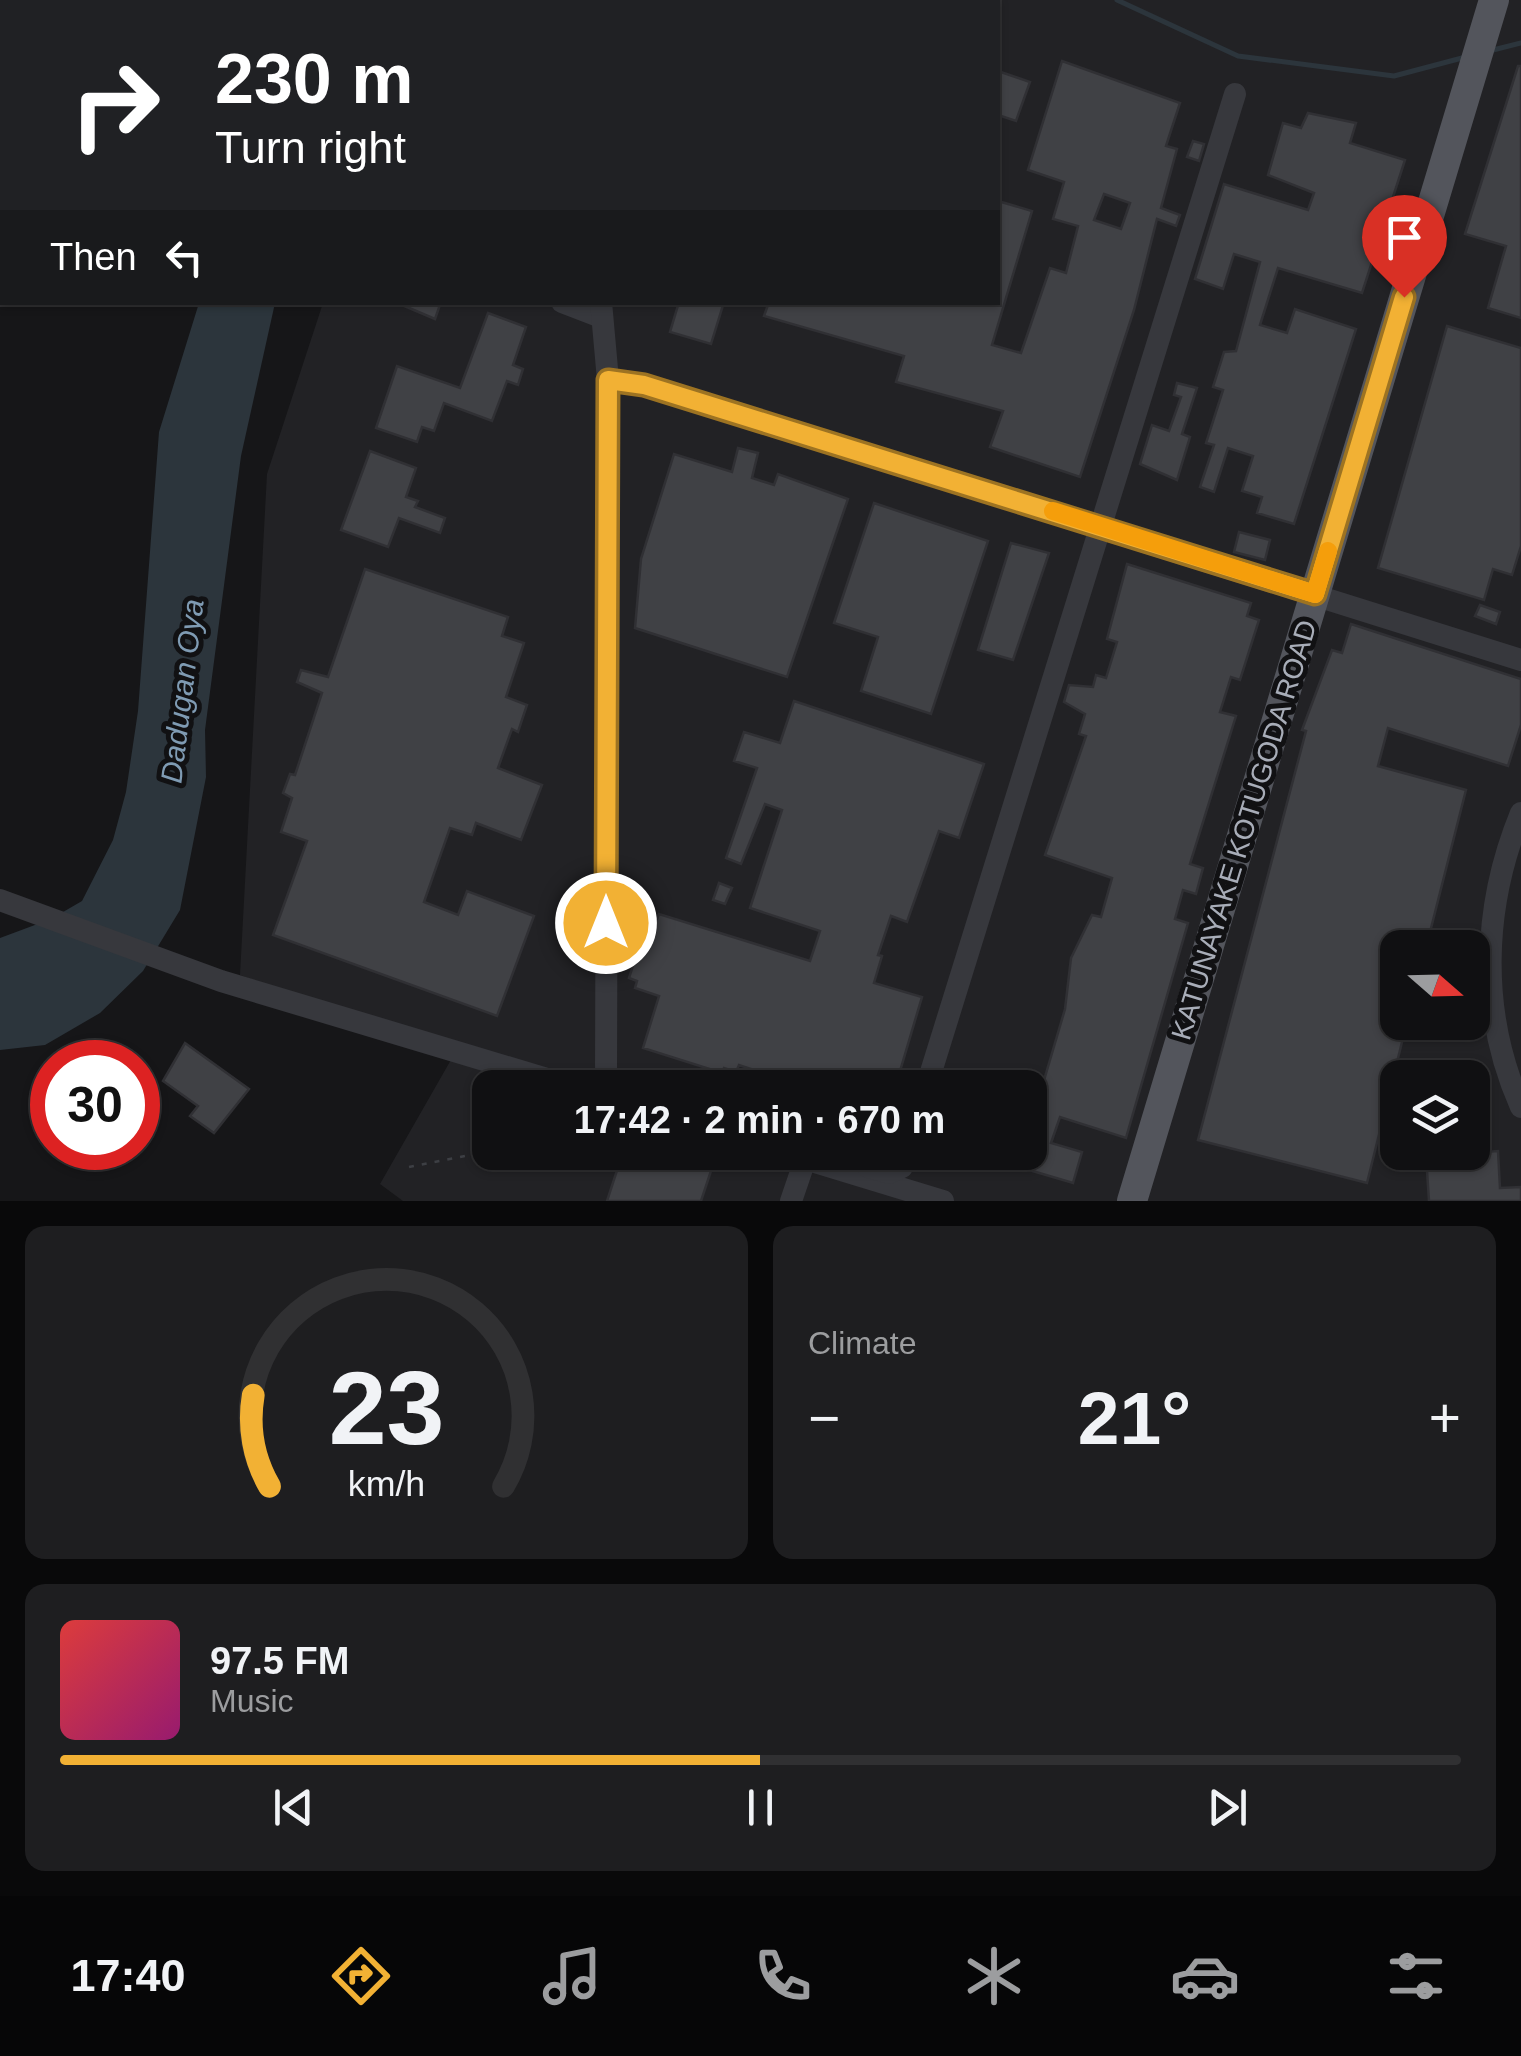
<!DOCTYPE html>
<meta charset="utf-8">
<style>
:root{--surface:#101012;--page:#1e1e20;--text:#f1f3f6;--muted:#9c9d9f;--line:#303032;--accent:#f2b134}
body{margin:0;font-family:Arial,sans-serif;background:var(--page);color:var(--text);height:100vh;display:flex;flex-direction:column;font-size:38px;white-space:nowrap}
*{box-sizing:border-box;margin:0}
p{font-size:32px;color:var(--muted)}
.icon{flex:none;width:55px;height:55px;fill:none;stroke:currentColor;stroke-width:2;stroke-linecap:round;stroke-linejoin:round}
.map{position:relative;height:1201px;overflow:hidden}
.details{display:flex;flex-direction:column;gap:25px;padding:25px;background:#09090a;flex:1}
.details>*{flex:none}
.top-card{position:absolute;left:0px;top:0px;width:1000px;height:305px;box-shadow:0 2px 8px #0004,0 0 0 2px var(--line);background:#202124;color:#fff;overflow:hidden}
.needle{width:65px;rotate:110deg}
.tools{position:absolute;left:1380px;top:930px;display:grid;gap:20px}
.tools a{display:grid;place-items:center;width:110px;height:110px;border-radius:20px;background:var(--surface);box-shadow:0 2px 8px #0004,0 0 0 2px var(--line);font-size:50px}
.speed{position:absolute;left:30px;top:1040px;display:flex;gap:20px;font-size:50px;font-weight:700;text-align:center}
.speed>*{display:grid;place-content:center;width:130px;height:130px;border-radius:50%;background:var(--surface);box-shadow:0 2px 8px #0004,0 0 0 2px var(--line);line-height:1}
.speed .limit{border:15px solid #d22;background:#fff;color:#111}
.pin{position:absolute;display:grid;place-items:center;width:85px;height:85px;color:#fff;margin:-102px -42px;border-radius:50% 50% 50% 0;rotate:-45deg;box-shadow:0 0 10px #0007}
.pin .icon{rotate:45deg}
.me{position:absolute;width:110px;margin:-55px;rotate:0deg;stroke-linejoin:round;filter:drop-shadow(0 0 8px #0008)}
.turn{display:flex;align-items:center;gap:35px;height:210px;padding:0 50px;font-size:45px}
.turn .icon{width:130px;height:130px;stroke-width:2.5}
.turn b{display:block;font-size:70px;line-height:85px}
.then{display:flex;align-items:center;height:95px;padding:0 50px;background:#0003;gap:20px;font-size:38px}
.big{font-size:75px;font-weight:700;line-height:1.1}
.details .tile{flex:1;display:flex;flex-direction:column;justify-content:center;gap:15px;min-width:0;padding:0 35px;border-radius:20px;background:var(--page)}
.details .dial{align-items:center;gap:0}
.dial svg{height:260px;overflow:visible;fill:none;stroke:var(--line);stroke-width:7;stroke-linecap:round;text-anchor:middle}
.dial text{fill:var(--text);stroke:none}
.song{display:flex;align-items:center;gap:30px}
.cover{width:120px;height:120px;border-radius:15px;background:linear-gradient(135deg,hsl(0 70% 55%),hsl(320 70% 35%))}
.played{height:10px;border-radius:5px;background:linear-gradient(90deg,var(--accent) 50%,var(--line) 50%)}
.keys{display:flex;justify-content:space-around;direction:ltr}
.heat{display:flex;justify-content:space-between;align-items:center;font-size:55px;direction:ltr}
.details .tiles{flex:1;display:grid;gap:25px;grid-template-columns:1fr 1fr}
.tile:last-child{grid-column:span 2}
.trip{position:absolute;left:472px;top:1070px;width:575px;height:100px;border-radius:20px;background:var(--surface);box-shadow:0 2px 8px #0004,0 0 0 2px var(--line);font-weight:700;line-height:100px;text-align:center}
.dock{display:flex;height:160px;justify-content:space-around;align-items:center;background:#060607;color:var(--muted)}
.dock .icon{width:70px;height:70px}
.dock .on{color:var(--accent)}
.dock b{font-size:45px;color:var(--text)}
.map>svg:first-child{display:block}
.built{fill:#222225;fill-rule:evenodd}
.water{fill:#2c353c}
.lines{fill:none;stroke-linecap:round;stroke-linejoin:round}
.stream{stroke:#2c353c;stroke-width:5}
.building{fill:#404145;stroke:#303034;stroke-width:2.5;fill-rule:evenodd}
.path{stroke:#3d3f44;stroke-width:2.5;stroke-dasharray:5 8;stroke-linecap:butt}
.minor{stroke:#37383d;stroke-width:22}
.major{stroke:#53555c;stroke-width:30}
.route-casing{stroke:#9d7322;stroke-width:25}
.route{stroke:#f2b134;stroke-width:18}
.slow{stroke:#f59e0b;stroke-width:18}
.labels{text-anchor:middle;dominant-baseline:central;stroke-width:10;stroke-linejoin:round;paint-order:stroke}
.street-label{font-size:28px;fill:#a8adb8;stroke:#111113}
.water-label{font-size:30px;font-style:italic;fill:#7f9bb3;stroke:#111113}
</style>
<div class="map">
<svg width="1521" height="1201" viewBox="0 0 1521 1201">
<rect width="100%" height="100%" fill="#161618"/>
<!-- built -->
<path class="built" d="M489,0H1521V1201H403L380,1184L456,1051L240,975L267,474L323,303L998,302V2ZM1398,948H1472V1022H1398ZM1398,1078H1472V1152H1398ZM490,1088H1030V1152H490Z"/>
<!-- water -->
<polygon class="water" points="199,303 275,303 241,456 205,730 206,777 180,910 143,971 100,1013 45,1045 0,1050 0,938 51,919 82,901 113,840 126,792 138,711 159,432"/>
<g class="lines">
<!-- stream -->
<g class="stream">
<polyline points="1117,0 1238,56 1394,76 1462,58"/>
<polyline points="1493,50 1521,43"/>
</g>
</g>
<!-- building -->
<g class="building">
<path d="M1062,61L1180,103L1166,146L1177,149L1161,208L1180,215L1176,226L1157,219L1134,310L1080,477L990,447L1003,411L896,382L904,356L764,316L769,302H998V201L1032,211L992,345L1021,353L1050,268L1066,273L1078,226L1053,219L1064,182L1028,170ZM1104,194L1130,203L1121,229L1094,220Z"/>
<polygon points="1518,66 1521,66 1521,318 1488,308 1506,246 1465,234"/>
<polygon points="998,71 1030,82 1016,121 998,115"/>
<polygon points="1308,113 1356,123 1350,143 1405,160 1362,293 1278,268 1260,325 1287,333 1295,309 1356,329 1294,524 1257,513 1262,497 1242,491 1253,456 1228,448 1214,492 1200,487 1214,445 1206,443 1223,390 1213,387 1224,352 1236,351 1260,262 1234,254 1223,289 1195,279 1224,184 1308,210 1314,193 1268,175 1283,123 1301,128"/>
<polygon points="1193,141 1204,144 1199,161 1187,157"/>
<polygon points="395,302 441,302 435,319"/>
<polygon points="679,302 724,302 711,344 670,332"/>
<polygon points="488,313 526,327 513,365 523,369 518,385 507,381 492,421 444,403 434,431 422,427 417,442 376,428 397,366 460,388"/>
<polygon points="1447,326 1521,348 1521,546 1512,575 1493,569 1484,600 1378,568"/>
<polygon points="1177,383 1197,388 1182,434 1190,437 1177,480 1140,464 1152,425 1169,431 1181,397 1174,395"/>
<polygon points="738,448 758,453 752,478 774,485 778,474 848,499 787,677 635,628 641,559 674,454 732,472"/>
<polygon points="370,451 416,468 406,497 418,501 415,507 445,518 440,533 399,518 388,547 341,530"/>
<polygon points="874,503 988,541 931,714 861,691 878,637 834,623"/>
<polygon points="1239,532 1270,540 1265,560 1234,552"/>
<polygon points="1011,543 1049,553 1013,660 978,650"/>
<polygon points="1127,564 1251,603 1247,616 1259,620 1240,680 1231,677 1220,712 1236,716 1190,864 1203,868 1196,894 1183,890 1175,919 1188,923 1126,1138 1060,1117 1051,1143 1082,1152 1073,1183 982,1156 1030,1152 1042,1106 1037,1104 1065,1009 1071,958 1092,915 1101,917 1112,878 1045,855 1086,736 1079,734 1085,714 1064,702 1069,685 1093,687 1096,675 1106,678 1117,642 1107,639"/>
<polygon points="365,569 508,617 502,636 524,643 506,697 527,705 518,732 512,729 498,768 542,785 521,840 476,823 472,835 450,828 424,902 458,915 467,891 534,916 497,1016 273,935 307,841 281,832 292,798 283,793 290,774 295,775 322,693 297,682 301,670 328,677"/>
<polygon points="1480,605 1500,612 1496,624 1475,616"/>
<polygon points="1351,624 1521,679 1521,725 1508,766 1388,728 1378,766 1466,790 1426,948 1398,948 1398,1022 1407,1022 1367,1183 1198,1140 1306,731 1302,730 1332,650 1342,653"/>
<polygon points="794,701 984,764 959,838 939,831 907,922 891,916 878,955 882,956 874,983 922,997 895,1088 834,1088 812,1080 809,1088 768,1088 772,1076 739,1065 736,1072 724,1068 722,1073 643,1048 659,996 635,988 637,981 629,978 636,956 628,953 641,918 657,919 659,914 810,961 820,931 750,908 782,810 765,804 741,864 726,858 757,768 734,761 744,732 780,743"/>
<polygon points="719,883 732,888 725,904 713,900"/>
<polygon points="185,1043 249,1089 214,1133 190,1116 198,1106 163,1081"/>
<polygon points="1498,1151 1500,1188 1521,1187 1521,1201 1429,1201 1426,1156"/>
<polygon points="623,1152 664,1152 712,1168 701,1201 607,1201"/>
<polygon points="921,1152 957,1152 950,1169 920,1158"/>
</g>
<g class="lines">
<!-- path -->
<polyline class="path" points="409,1167 490,1151"/>
<!-- minor -->
<g class="minor">
<polyline points="562,302 601,317"/>
<polyline points="601,302 608,380"/>
<path d="M1521,813C1482,908 1479,1013 1521,1107"/>
<polyline points="0,900 221,981 577,1088"/>
<polyline points="611,1088 606,1078 608,380 644,385 1521,660"/>
<polyline points="926,1088 1235,94"/>
<polyline points="782,1152 943,1201"/>
<polyline points="868,1167 889,1173 902,1167 906,1152"/>
<polyline points="791,1201 805,1160"/>
</g>
<!-- major -->
<polyline class="major" points="1132,1201 1494,0"/>
</g>
<g class="lines">
<defs>
<polyline id="route" points="606,923 608,380 644,385 1315,594 1404,297"/>
</defs>
<!-- route casing -->
<use href="#route" class="route-casing"/>
<!-- route -->
<use href="#route" class="route"/>
<!-- slow -->
<polyline class="slow" points="1053,511 1315,594 1328,551"/>
</g>
<g class="labels">
<!-- street labels -->
<g class="street-label">
<text transform="translate(1244 830) rotate(-73)">KATUNAYAKE KOTUGODA ROAD</text>
</g>
<!-- water labels -->
<g class="water-label">
<text transform="translate(182 691) rotate(-83)">Dadugan Oya</text>
</g>
</g>
</svg>
<div class="tools">
<a><svg class="needle" viewBox="-14 -14 28 28"><path d="M0-13l5 13h-10z" fill="#e53935"/><path d="M0 13l5-13h-10z" fill="#9c9d9f"/></svg></a>
<a><svg class="icon" aria-label="layers" viewBox="0 0 24 24"><path d="M12 4l9 5-9 5-9-5zM3 14l9 5 9-5"/></svg></a>
</div>
<div class="speed"><div class="limit">30</div></div>
<div class="pin" style="left:1404px;top:297px;background:#d93025"><svg class="icon" aria-label="arrive" viewBox="0 0 24 24"><path d="M6 21V4h12l-3 4 3 4H6"/></svg></div>
<svg class="me" style="left:606px;top:923px" viewBox="-20 -20 40 40"><circle r="17" fill="#f2b134" stroke="#fff" stroke-width="3"/><path d="M0-11L8 9 0 5-8 9z" fill="#fff"/></svg>
<div class="trip">17:42 · 2 min · 670 m</div>
<div class="top-card">
<div class="turn"><svg class="icon" aria-label="right" viewBox="0 0 24 24"><path d="M7 20v-9h11M14 6l5 5-5 5"/></svg><div><b>230 m</b>Turn right</div></div>
<div class="then">Then<svg class="icon" aria-label="left" viewBox="0 0 24 24"><path d="M17 20v-9H6M10 6l-5 5 5 5"/></svg></div>
</div>
</div>
<section class="details">
<div class="tiles">
<div class="tile dial"><svg viewBox="0 0 100 80">
<path d="M14 69A42 42 0 1 1 86 69"/>
<path d="M14 69A42 42 0 0 1 9 41" stroke="#f2b134"/>
<text x="50" y="56" font-size="32" font-weight="700">23</text>
<text x="50" y="72" font-size="11">km/h</text>
</svg></div>
<div class="tile"><p>Climate</p>
<div class="heat"><a>−</a><b class="big">21°</b><a>+</a></div>
</div>
<div class="tile">
<div class="song"><i class="cover"></i><div><b>97.5 FM</b><p>Music</p></div></div>
<div class="played"></div>
<div class="keys"><svg class="icon" aria-label="previous" viewBox="0 0 24 24"><path d="M18 5L8 12l10 7zM5 5v14"/></svg><svg class="icon" aria-label="pause" viewBox="0 0 24 24"><path d="M8 5v14M16 5v14"/></svg><svg class="icon" aria-label="next" viewBox="0 0 24 24"><path d="M6 5l10 7-10 7zM19 5v14"/></svg></div>
</div>
</div>
</section>
<nav class="dock">
<b>17:40</b>
<svg class="icon on" aria-label="directions" viewBox="0 0 24 24"><path d="M12 3l9 9-9 9-9-9zM9 14v-3h6M13 9l2 2-2 2"/></svg>
<svg class="icon" aria-label="music" viewBox="0 0 24 24"><path d="M9 18V5l10-2v13"/><circle cx="6" cy="18" r="3"/><circle cx="16" cy="16" r="3"/></svg>
<svg class="icon" aria-label="phone" viewBox="0 0 24 24"><path d="M5 4h4l2 5-3 2q2 4 5 5l2-3 5 2v4C11 20 4 13 5 4z"/></svg>
<svg class="icon" aria-label="climate" viewBox="0 0 24 24"><path d="M12 3v18M4 7l16 10M4 17L20 7"/></svg>
<svg class="icon" aria-label="car" viewBox="0 0 24 24"><path d="M5 17H2v-5l4-1 3-4h7l3 4 3 1v5h-3M9 17h6M6 11h13"/><circle cx="7" cy="17" r="2"/><circle cx="17" cy="17" r="2"/></svg>
<svg class="icon" aria-label="filters" viewBox="0 0 24 24"><path d="M4 7h16M4 17h16"/><circle cx="9" cy="7" r="2"/><circle cx="15" cy="17" r="2"/></svg>
</nav>
